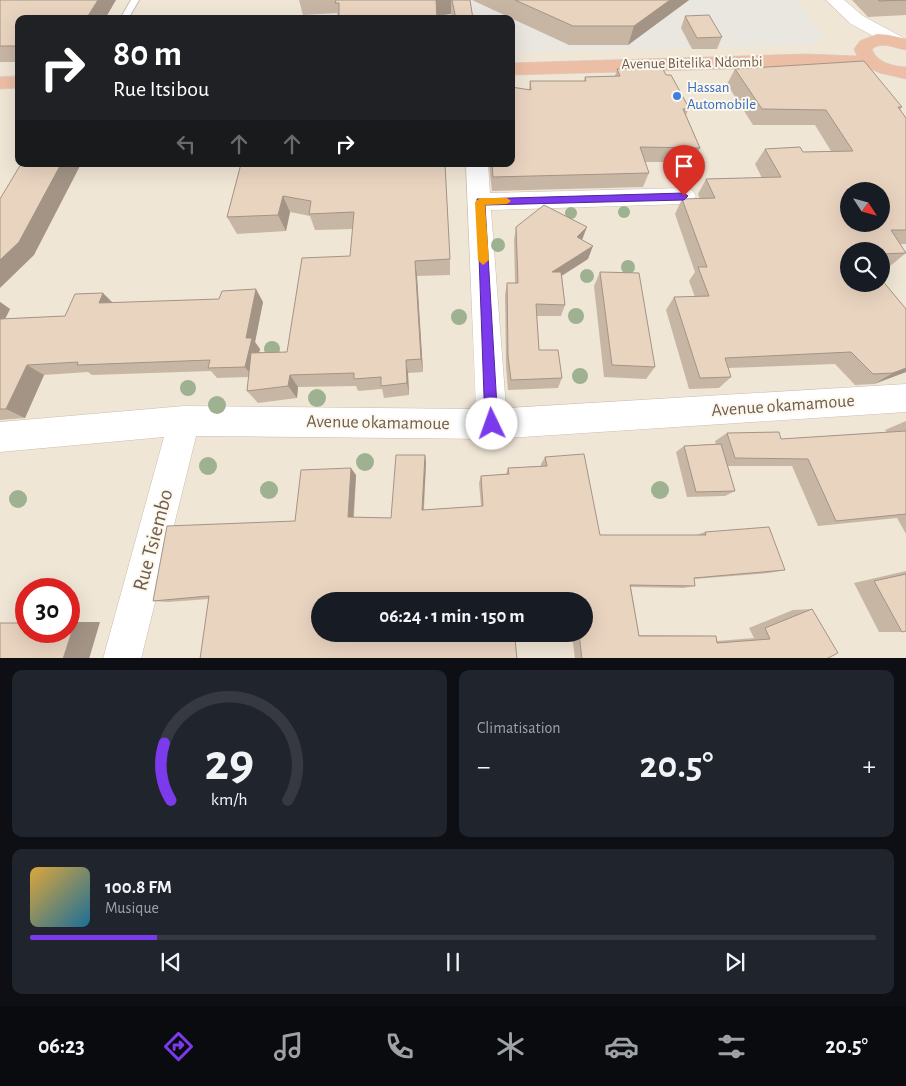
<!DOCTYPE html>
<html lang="fr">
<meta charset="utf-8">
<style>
:root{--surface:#171b24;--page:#20242c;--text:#f1f3f6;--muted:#9ea1a6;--line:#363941;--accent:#7c3aed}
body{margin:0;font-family:"Alegreya Sans",sans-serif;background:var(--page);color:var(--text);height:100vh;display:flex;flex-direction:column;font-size:19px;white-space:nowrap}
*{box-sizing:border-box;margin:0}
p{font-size:16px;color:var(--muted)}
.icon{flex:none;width:28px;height:28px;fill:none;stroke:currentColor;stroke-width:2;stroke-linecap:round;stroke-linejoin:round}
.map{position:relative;height:658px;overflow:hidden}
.details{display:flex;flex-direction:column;gap:12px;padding:12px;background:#0d0f14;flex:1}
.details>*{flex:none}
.hud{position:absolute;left:15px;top:15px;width:500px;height:152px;border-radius:10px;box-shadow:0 5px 20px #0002;background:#202124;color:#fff;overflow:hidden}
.needle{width:32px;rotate:126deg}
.tools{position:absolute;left:840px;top:182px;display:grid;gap:10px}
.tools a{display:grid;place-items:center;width:50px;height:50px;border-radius:50%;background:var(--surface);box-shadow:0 5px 20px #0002;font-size:25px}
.speed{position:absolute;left:15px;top:578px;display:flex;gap:10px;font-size:25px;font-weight:700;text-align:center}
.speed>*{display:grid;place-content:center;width:65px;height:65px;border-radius:50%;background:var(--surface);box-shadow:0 5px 20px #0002;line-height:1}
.speed .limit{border:8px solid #d22;background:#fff;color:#111}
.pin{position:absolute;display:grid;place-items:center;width:42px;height:42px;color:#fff;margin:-51px -21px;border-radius:50% 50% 50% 0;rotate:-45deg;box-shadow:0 0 5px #0007}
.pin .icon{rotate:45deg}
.me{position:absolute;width:55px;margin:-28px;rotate:357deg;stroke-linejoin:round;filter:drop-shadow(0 0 4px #0008)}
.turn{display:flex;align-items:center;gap:18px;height:105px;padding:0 15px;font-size:22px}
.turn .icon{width:65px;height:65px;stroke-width:2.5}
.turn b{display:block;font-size:35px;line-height:42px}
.lanes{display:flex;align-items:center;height:48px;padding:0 15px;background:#0003;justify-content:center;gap:25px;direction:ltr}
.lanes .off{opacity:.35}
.big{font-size:38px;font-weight:600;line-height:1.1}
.details .widget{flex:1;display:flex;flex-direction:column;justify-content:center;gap:8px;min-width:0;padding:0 18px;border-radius:10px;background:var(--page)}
.details .dial{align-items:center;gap:0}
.dial svg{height:130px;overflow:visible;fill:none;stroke:var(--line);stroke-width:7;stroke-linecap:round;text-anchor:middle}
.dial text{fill:var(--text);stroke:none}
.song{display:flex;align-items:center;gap:15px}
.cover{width:60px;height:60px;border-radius:8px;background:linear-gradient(135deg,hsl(40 70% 55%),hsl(200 70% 35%))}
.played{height:5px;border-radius:2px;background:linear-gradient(90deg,var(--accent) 15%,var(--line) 15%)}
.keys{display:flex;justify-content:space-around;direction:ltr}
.heat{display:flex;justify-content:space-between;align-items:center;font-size:28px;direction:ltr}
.details .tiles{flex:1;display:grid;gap:12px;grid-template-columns:1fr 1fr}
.widget:last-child{grid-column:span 2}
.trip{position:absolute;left:311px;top:592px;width:282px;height:50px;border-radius:25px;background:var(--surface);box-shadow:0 5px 20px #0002;font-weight:600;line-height:50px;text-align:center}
.menu{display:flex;height:80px;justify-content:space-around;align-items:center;background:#090b0e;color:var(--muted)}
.menu .icon{width:35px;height:35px}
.menu .selected{color:var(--accent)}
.menu b{font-size:22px;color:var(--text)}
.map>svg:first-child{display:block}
.residential{fill:#f0e6d6;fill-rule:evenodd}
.industrial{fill:#eae6e0}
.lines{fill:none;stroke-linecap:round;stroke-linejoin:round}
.lane-casing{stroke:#cabcae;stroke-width:2}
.street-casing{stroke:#cabcae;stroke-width:1}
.secondary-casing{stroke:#ccbdad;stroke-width:1}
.highway-casing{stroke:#d7d2ce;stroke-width:1}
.lane{fill:#fff;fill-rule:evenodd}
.street{fill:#fff;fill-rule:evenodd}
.secondary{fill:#fff;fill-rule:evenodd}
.highway{fill:#ecbea5;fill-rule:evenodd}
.tree{fill:#9eb191}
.wall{fill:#c8b6a5}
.shaded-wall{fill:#a39486}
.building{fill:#e9d4c0;stroke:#a39486;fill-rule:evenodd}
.route{fill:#7c3aed;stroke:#51269a}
.slow{fill:#f59e0b}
.shop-dot{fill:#3f7fe0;stroke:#fdf8ed;stroke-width:2}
.labels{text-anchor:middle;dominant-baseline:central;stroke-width:4;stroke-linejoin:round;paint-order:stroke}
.far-street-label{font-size:15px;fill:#705d4f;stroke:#fdf8ed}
.far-shop-label{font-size:15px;fill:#366cbe;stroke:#fdf8ed;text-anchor:start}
.street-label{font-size:18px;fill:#705d4f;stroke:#fdf8ed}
.near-street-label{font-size:21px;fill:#705d4f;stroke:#fdf8ed}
</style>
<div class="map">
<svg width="906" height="659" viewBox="0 0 906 659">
<rect width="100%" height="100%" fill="#f9f4e7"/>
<!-- residential -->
<path class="residential" d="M0,0H906V658L0,659ZM19,19H511V164H19ZM849,191H881V224H849ZM849,251H881V284H849ZM26,589H69V631H26ZM320,601H585V634H320Z"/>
<!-- industrial -->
<polygon class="industrial" points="303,0 797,0 823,34 816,45 511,53 511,19 300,19"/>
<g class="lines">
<defs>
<polygon id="lane" points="131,0 139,0 128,19 120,19"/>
<polygon id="street" points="466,164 488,164 490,193 684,188 692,190 696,196 692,202 684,204 491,210 506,408 906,384 906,412 492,439 196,436 141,659 103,659 164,437 0,452 0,422 184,406 476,409"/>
<polygon id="secondary" points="826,0 844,0 863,16 902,37 905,41 902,45 896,46 890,45 851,24"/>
<g id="highway">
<path d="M877,34L889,35L906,39V50C894,48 882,41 872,49C877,63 893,66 906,67V79L880,73L868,68L839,66L511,75V63L806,54L857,56L854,49L860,41Z"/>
<polygon points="19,76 19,88 0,89 0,77"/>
</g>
</defs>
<!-- lane casing -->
<use href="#lane" class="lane-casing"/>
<!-- street casing -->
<use href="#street" class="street-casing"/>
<!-- secondary casing -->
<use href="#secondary" class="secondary-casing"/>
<!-- highway casing -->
<use href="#highway" class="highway-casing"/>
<!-- lane -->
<use href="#lane" class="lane"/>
<!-- street -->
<use href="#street" class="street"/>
<!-- secondary -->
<use href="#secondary" class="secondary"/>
<!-- highway -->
<use href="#highway" class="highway"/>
</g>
<!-- trees -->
<g class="tree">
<circle cx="624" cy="212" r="6"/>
<circle cx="571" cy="213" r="6"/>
<circle cx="498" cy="245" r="7"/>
<circle cx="628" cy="267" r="7"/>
<circle cx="587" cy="276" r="7"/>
<circle cx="576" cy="316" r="8"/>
<circle cx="459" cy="317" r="8"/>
<circle cx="272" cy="349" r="8"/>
<circle cx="580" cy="376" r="8"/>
<circle cx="188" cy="388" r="8"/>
<circle cx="317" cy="398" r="9"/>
<circle cx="217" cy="405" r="9"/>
<circle cx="365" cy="462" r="9"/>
<circle cx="208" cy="466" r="9"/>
<circle cx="269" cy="490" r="9"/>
<circle cx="660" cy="490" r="9"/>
<circle cx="18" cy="499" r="9"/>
</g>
<!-- wall -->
<g class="wall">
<polygon points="0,0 19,19 19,62 0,62"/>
<polygon points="299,0 470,0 473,19 452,19 451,14 338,19 337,13 303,15"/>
<polygon points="472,0 689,0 628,45 569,45"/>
<polygon points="852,0 906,0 906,15 868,17"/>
<polygon points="685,16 722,37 717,49 692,49 681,28"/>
<polygon points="617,69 666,75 689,108 686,115 700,148 693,162 645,162 649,173 643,187 492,191 489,164 511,164 529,89 530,81 584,81 585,77 615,76"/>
<polygon points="735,69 902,107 900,110 906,118 906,244 900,244 906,253 889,267 881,267 881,251 849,251 906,372 874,384 855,385 835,364 728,368 731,377 719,388 689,389 666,310 674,297 695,297 689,281 695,272 675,214 682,199 700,199 698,194 706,179 762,178 755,164 765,149 803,152 831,151 815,125 753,125 727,84"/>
<polygon points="241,164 445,164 450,259 450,275 417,276 423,372 408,373 409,395 384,398 382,389 358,391 356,386 298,387 297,398 258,403 247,391 249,377 217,378 211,371 92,375 88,372 44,375 25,418 0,420 0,302 10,309 5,319 65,316 113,302 263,302 255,342 260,349 259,352 287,352 350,256 353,229 315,230 310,216 290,212 286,231 237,234 227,217"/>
<polygon points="516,227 582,240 588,259 562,276 565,305 561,316 537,316 539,350 562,378 558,388 508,390 506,366 505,295 507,283 515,283 514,240"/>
<polygon points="600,272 655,367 646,379 604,377 594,286"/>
<polygon points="906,421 906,534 897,518 818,526 792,466 728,466 735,491 725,496 687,497 676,452 684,446 716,444 715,441 727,433 781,439 887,432 885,430"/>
<polygon points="425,455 426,463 424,510 481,506 479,483 481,476 506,474 508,468 541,466 541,464 545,457 600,535 696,535 705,532 785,570 769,573 694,579 695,586 683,588 631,587 639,635 716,636 717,641 754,638 749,628 793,610 812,609 826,659 575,659 572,634 209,599 168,602 153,601 295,521 356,475 354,517 391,518"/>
<polygon points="906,571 906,631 902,632 879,632 854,583"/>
</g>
<!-- shaded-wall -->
<g class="shaded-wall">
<polygon points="98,0 116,0 105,19 86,19"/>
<polygon points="436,0 451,0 451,14 436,16"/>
<polygon points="670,0 689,0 628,45 634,26"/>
<polygon points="61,164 81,164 34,255 0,288 0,260"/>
<polygon points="283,196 290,212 286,231 278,215"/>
<polygon points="587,227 582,240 577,237"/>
<polygon points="593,246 588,259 548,284 552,272"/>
<polygon points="415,261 417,276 423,372 421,359"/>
<polygon points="256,289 263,302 255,342 260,349 253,377 245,367 246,338"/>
<polygon points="103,293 116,306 99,303"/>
<polygon points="0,302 10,309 0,329"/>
<polygon points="406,360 408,373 409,395 407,383"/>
<polygon points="27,365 44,375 25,418 6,409"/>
<polygon points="906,368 906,372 874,384 893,373"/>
<polygon points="290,375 298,387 297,398 288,386"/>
<polygon points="425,455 426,463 423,516 422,510"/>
<polygon points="351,468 356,475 353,522 348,517"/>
<polygon points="75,622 100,622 89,659 63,659"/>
</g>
<!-- building -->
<g class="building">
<polygon points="0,0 98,0 86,19 19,19 19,46 0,46"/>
<polygon points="336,0 436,0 437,19 339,19 339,3 335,3"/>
<polygon points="452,0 470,0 473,19 456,19"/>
<polygon points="515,0 670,0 634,26 573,26"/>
<polygon points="878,0 906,0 879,1"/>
<polygon points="709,15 722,37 697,38 685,16"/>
<path d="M864,61L902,107H898L906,118V230H891L906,253L881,254V251H849V284H881V279L906,309V368L893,373L873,374L851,352L725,358L731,377L700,378L674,297L709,296L698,267H707L682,199L715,198L706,179L781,177L765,149L800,147L803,152L853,151L826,110L762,109L735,69ZM849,191H881V224H849Z"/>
<polygon points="662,67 666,75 671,75 689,108 683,109 700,148 640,147 649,173 493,177 492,164 511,164 511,87 531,90 530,81 586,81 585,77 620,76 617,69"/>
<polygon points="21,164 61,164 19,242 0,260 0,199"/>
<polygon points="241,164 445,164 450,259 415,261 421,359 406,360 407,383 381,386 381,377 354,379 354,373 290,375 288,386 247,391 251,353 287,352 302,258 350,256 354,212 309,214 311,201 283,196 278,215 227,217"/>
<polygon points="544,205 587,227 577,237 593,246 552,272 561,272 565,305 536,304 539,350 558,350 562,378 511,380 508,356 507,283 518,283 516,227"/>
<polygon points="600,272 639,273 655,367 612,365"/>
<polygon points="256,289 246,338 252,338 245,367 208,368 210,360 77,365 78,362 27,365 6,409 0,409 0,319 65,316 75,294 103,293 99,303 219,299 222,291"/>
<polygon points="906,431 906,514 836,521 808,459 735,458 727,433 779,432 781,439"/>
<polygon points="721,444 735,491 696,492 684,446"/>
<polygon points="584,454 600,535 706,535 705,532 769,527 785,570 694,578 695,586 630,585 639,636 716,636 717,643 770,639 765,628 812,609 838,653 826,659 582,659 579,634 585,634 585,601 320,601 320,634 575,634 515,639 517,659 200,659 209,596 153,601 167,526 295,521 301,470 351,468 348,517 391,518 396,455 425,455 422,510 483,506 481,476 509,474 508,468 547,466 545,457"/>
<polygon points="906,574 906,631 902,632 874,581"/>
<polygon points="69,622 75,622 63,659 0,659 0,623 26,623 26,631 69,631"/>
</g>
<!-- route -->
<polygon class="route" points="684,193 688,196 684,200 485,205 498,424 496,429 492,430 487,429 485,424 477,199"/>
<!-- slow -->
<polygon class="slow" points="480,198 507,198 511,201 507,204 485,205 489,260 483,265 478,260 475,202"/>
<!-- markers -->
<circle class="shop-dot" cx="677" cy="96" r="5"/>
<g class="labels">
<!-- far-street labels -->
<g class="far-street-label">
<text transform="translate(692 63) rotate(-1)">Avenue Bitelika Ndombi</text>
</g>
<!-- far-shop labels -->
<g class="far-shop-label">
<text x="687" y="87">Hassan<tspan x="687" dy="17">Automobile</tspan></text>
</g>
<!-- street labels -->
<g class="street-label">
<text transform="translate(783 406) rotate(-4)">Avenue okamamoue</text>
<text transform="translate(378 423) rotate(1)">Avenue okamamoue</text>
</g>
<!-- near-street labels -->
<g class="near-street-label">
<text transform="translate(153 540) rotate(-75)">Rue Tsiembo</text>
</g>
</g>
</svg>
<div class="tools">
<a><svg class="needle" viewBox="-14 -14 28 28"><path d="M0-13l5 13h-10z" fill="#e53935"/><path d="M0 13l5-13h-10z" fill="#9ea1a6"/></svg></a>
<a><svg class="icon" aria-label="search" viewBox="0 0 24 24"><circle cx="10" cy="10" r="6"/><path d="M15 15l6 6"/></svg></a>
</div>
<div class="speed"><div class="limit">30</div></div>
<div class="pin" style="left:684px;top:196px;background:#d93025"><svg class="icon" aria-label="arrive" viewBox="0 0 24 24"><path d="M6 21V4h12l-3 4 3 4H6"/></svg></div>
<svg class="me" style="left:492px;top:424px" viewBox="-20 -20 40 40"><circle r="19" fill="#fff"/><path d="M0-13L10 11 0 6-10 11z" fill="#7c3aed"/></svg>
<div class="trip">06:24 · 1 min · 150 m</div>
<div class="hud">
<div class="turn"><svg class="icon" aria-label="right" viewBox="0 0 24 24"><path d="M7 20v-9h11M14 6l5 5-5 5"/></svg><div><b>80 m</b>Rue Itsibou</div></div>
<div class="lanes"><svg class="icon off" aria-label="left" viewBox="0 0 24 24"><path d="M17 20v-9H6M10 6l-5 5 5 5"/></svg><svg class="icon off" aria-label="ahead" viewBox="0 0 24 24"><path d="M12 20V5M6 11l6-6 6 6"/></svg><svg class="icon off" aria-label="ahead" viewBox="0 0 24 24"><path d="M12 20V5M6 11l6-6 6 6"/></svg><svg class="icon" aria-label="right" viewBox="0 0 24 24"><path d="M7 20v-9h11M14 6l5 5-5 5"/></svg></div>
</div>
</div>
<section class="details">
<div class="tiles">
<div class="widget dial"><svg viewBox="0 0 100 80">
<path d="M14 69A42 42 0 1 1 86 69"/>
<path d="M14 69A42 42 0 0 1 10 34" stroke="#7c3aed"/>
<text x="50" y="56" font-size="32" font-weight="700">29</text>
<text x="50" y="72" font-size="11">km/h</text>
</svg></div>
<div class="widget"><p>Climatisation</p>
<div class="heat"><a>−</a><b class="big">20.5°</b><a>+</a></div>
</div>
<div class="widget">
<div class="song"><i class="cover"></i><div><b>100.8 FM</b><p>Musique</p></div></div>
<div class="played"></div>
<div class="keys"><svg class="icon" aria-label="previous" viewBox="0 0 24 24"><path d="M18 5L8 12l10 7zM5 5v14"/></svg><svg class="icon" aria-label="pause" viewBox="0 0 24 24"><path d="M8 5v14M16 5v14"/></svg><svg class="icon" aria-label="next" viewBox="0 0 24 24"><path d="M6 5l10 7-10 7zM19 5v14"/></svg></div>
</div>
</div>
</section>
<nav class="menu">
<b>06:23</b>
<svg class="icon selected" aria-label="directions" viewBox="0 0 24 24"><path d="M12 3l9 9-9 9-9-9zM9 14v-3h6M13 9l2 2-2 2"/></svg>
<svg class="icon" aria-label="music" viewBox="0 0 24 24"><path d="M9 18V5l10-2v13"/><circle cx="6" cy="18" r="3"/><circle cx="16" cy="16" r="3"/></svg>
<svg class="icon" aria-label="phone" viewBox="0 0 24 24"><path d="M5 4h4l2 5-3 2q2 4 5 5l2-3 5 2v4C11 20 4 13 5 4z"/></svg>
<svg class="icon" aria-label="climate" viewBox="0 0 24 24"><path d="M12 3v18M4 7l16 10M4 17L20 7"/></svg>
<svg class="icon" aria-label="car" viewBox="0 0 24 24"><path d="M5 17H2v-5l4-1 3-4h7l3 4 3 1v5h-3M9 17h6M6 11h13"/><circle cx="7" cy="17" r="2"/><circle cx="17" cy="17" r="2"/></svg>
<svg class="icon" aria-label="filters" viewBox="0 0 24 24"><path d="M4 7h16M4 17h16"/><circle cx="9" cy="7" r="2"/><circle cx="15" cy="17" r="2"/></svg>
<b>20.5°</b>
</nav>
